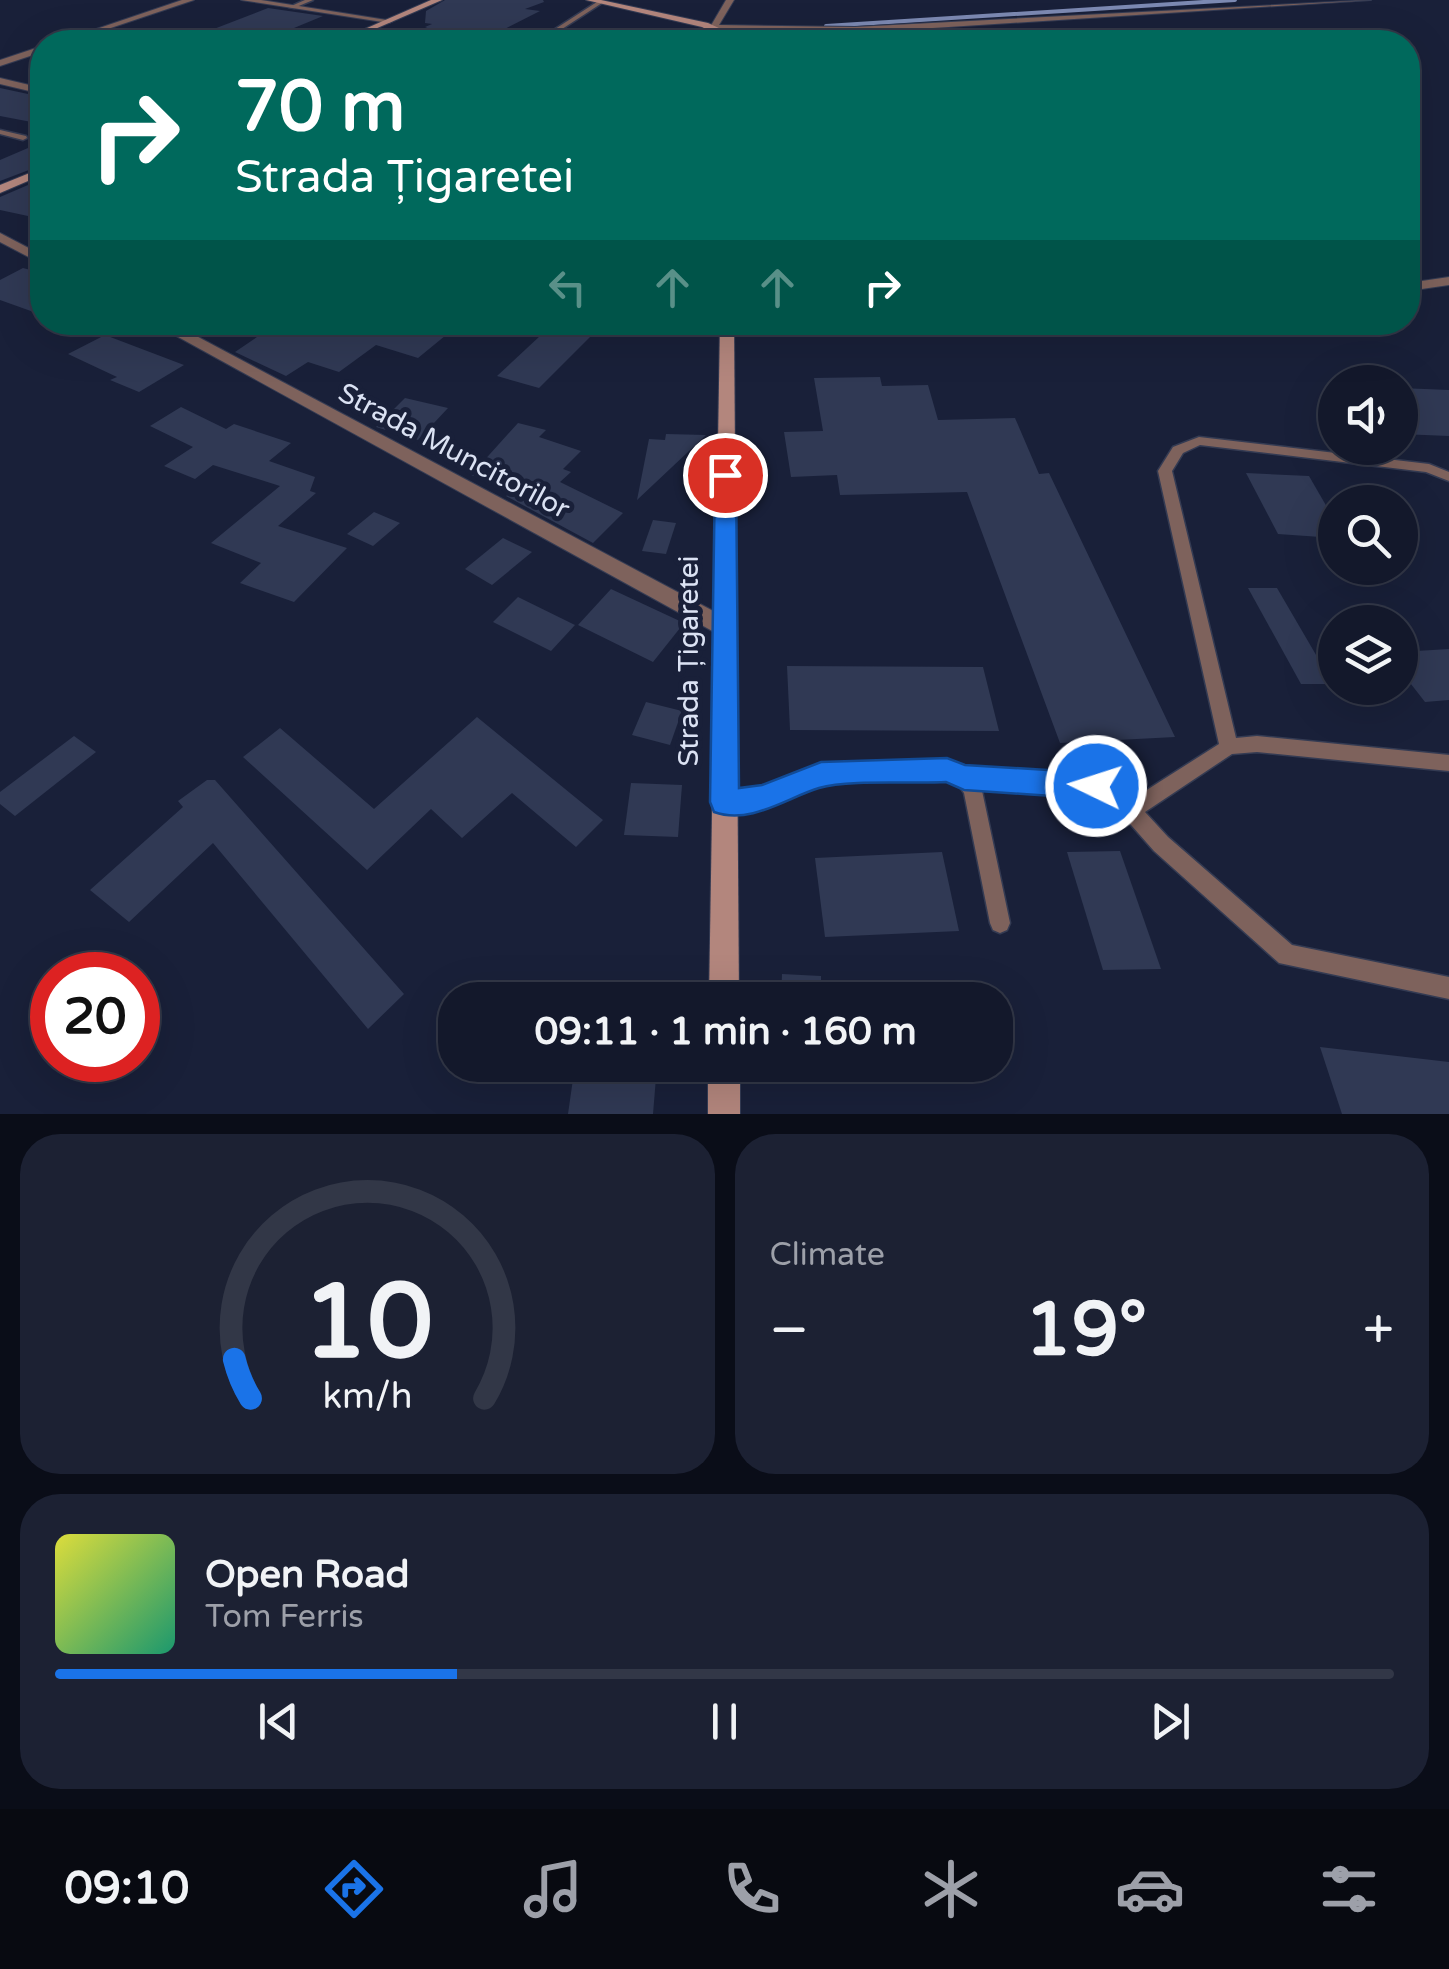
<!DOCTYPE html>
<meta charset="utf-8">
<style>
:root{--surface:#13182b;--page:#1c2133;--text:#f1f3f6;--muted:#9da0a9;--line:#323747;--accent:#1a73e8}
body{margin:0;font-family:"Varela Round",sans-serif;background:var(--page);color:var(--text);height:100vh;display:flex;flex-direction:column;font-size:38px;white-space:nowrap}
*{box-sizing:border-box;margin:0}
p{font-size:32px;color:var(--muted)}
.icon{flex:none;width:55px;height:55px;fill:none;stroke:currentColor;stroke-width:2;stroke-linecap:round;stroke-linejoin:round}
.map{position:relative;height:1114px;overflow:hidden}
.side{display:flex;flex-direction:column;gap:20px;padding:20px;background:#0a0d18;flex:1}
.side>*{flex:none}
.guide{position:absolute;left:30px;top:30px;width:1390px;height:305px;border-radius:40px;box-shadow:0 10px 40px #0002,0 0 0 2px var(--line);background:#00695c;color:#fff;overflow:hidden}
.buttons{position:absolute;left:1318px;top:365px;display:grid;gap:20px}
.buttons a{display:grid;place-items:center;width:100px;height:100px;border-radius:50%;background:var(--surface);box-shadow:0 10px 40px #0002,0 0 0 2px var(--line);font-size:50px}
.speed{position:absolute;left:30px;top:952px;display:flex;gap:20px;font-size:50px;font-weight:700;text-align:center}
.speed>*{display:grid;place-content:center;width:130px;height:130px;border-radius:50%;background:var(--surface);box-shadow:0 10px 40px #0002,0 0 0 2px var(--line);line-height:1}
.speed .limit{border:15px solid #d22;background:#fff;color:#111}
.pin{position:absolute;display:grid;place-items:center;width:85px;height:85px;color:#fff;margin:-42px;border:5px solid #fff;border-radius:50%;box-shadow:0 2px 10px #0007}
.me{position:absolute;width:110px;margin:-55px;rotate:274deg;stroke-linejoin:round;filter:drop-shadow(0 0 8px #0008)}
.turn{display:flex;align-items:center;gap:35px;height:210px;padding:0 40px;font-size:45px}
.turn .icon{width:130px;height:130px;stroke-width:2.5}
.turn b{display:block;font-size:70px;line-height:85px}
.lanes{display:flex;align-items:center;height:95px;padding:0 40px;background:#0003;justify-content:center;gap:50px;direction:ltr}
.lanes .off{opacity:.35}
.big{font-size:75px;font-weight:700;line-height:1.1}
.side .tile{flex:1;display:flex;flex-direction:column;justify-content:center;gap:15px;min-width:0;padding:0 35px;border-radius:40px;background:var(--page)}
.side .dial{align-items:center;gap:0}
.dial svg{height:260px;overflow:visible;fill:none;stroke:var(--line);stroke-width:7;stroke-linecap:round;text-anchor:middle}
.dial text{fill:var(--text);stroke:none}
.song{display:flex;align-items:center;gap:30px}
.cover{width:120px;height:120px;border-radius:15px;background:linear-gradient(135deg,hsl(60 70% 55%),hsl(160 70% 35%))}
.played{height:10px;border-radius:5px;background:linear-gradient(90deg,var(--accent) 30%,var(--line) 30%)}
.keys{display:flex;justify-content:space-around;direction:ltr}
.heat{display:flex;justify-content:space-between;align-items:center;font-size:55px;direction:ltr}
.side .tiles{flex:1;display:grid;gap:20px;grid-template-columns:1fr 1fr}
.tile:last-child{grid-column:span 2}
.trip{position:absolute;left:438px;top:982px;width:575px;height:100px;border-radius:40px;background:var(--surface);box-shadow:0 10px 40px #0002,0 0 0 2px var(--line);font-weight:700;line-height:100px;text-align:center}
.tabs{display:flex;height:160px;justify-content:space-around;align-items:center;background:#080a11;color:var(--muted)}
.tabs .icon{width:70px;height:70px}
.tabs .on{color:var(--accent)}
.tabs b{font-size:45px;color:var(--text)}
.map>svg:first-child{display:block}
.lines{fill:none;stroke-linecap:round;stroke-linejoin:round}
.stream{stroke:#7c89b2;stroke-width:4}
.building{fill:#303954}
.service-casing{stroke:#343b53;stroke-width:3}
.minor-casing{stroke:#343b53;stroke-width:2}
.secondary-casing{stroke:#343b53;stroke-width:2}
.service{fill:#7e625c;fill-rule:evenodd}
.minor{fill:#7e625c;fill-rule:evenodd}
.secondary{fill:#b3867d;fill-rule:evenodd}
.route{fill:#1a73e8;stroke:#114b97;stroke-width:2.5}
.labels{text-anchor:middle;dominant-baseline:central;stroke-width:10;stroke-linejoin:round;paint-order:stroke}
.street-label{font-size:28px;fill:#dbe2f3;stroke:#192039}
</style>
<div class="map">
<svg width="1449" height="1114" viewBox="0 0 1449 1114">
<rect width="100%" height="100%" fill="#192039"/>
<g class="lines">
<!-- stream -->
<polyline class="stream" points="826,26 1235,0"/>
</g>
<!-- building -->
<g class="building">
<polygon points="445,0 543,0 544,2 525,9 540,11 495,34 495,41 459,42 425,27 432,24 425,23 426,11"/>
<polygon points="268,8 323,16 265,40 206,32"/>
<polygon points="0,88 42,97 42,124 0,116"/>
<polygon points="42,142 42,165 0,181 0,160"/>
<polygon points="42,179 42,219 0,210 0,197"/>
<polygon points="23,268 42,273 42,315 0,300 0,280"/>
<polygon points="279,322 462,322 418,358 376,345 339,372 308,362 286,376 235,352"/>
<polygon points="555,322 605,322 539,388 497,376"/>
<polygon points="105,335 184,365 139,392 110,380 117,377 68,354"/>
<polygon points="880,377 882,386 928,385 938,420 1015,418 1039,474 1049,473 1175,737 1060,743 967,492 840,495 837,475 791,477 784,432 823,431 814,378"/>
<polygon points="1400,388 1449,390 1449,436 1400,434"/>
<polygon points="405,398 448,408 418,440 376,427"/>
<polygon points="181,407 226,429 234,424 291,443 269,461 315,477 310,491 316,493 278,526 347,548 294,602 240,583 261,563 211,543 280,486 213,465 195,479 164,466 193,447 150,426"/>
<polygon points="518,423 546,430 539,437 581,451 563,469 571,472 560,482 623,513 593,543 506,496 514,490 471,475"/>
<polygon points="666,434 706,435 637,500 649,439 665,440"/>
<polygon points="1246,473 1309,476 1335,521 1335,538 1278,534"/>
<polygon points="374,512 400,523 373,546 347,534"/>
<polygon points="653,520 676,523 666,554 642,551"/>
<polygon points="503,538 532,552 492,585 465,569"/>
<polygon points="1248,588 1277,588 1333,684 1301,684"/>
<polygon points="611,589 684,623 653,662 578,625"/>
<polygon points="518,597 575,625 551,651 493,622"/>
<polygon points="1449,649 1449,700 1425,702 1400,670 1400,652"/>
<polygon points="787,666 983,667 999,731 790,730"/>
<polygon points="646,702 682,711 670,745 632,735"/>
<polygon points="477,717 603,820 576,847 512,793 462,838 431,809 367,870 243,757 280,728 374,809"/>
<polygon points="74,736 96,752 15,816 0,804 0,792"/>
<polygon points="207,780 215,780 404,994 368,1029 213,843 129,922 90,890 183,807 178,801"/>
<polygon points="631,783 682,785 678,837 624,835"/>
<polygon points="1120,851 1161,969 1103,970 1067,852"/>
<polygon points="942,852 959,931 825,937 815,858"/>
<polygon points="782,974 821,976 821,1000 781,1000"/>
<polygon points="1320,1047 1449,1062 1449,1114 1342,1114"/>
<polygon points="575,1065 657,1065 653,1114 568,1114"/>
</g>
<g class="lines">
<defs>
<g id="service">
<polygon points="305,0 313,0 294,8 289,7"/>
<polygon points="600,0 602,3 542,42 535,42"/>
<polygon points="643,37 697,40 700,42 619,42"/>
<polygon points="0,130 26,136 27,138 23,140 0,134"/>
<polygon points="1199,437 1429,464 1449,472 1449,481 1426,472 1200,445 1183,453 1172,471 1236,738 1257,736 1449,755 1449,771 1257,752 1232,754 1145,812 1168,837 1292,945 1449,977 1449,999 1279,963 1154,851 1124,817 1092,794 981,786 1010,923 1007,930 1000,933 993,930 990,923 964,793 957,783 946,778 822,782 763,807 724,811 717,808 714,802 717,796 762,789 821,766 947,762 965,769 1096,778 1131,800 1219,744 1158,471 1173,447"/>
</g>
<g id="minor">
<polygon points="182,0 194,0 69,42 58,42"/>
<polygon points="241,0 261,0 393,21 389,23"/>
<polygon points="726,0 734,0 719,25 855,27 1371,0 855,33 709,29"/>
<polygon points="42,46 42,52 0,66 0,60"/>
<polygon points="0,78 42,88 42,94 0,84"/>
<polygon points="0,233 42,255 42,264 0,242"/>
<polygon points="1449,277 1449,285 1408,291 1408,283"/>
<polygon points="151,322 170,322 732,621 735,627 732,633 716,633"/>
<polygon points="551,322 543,327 536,323 536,322"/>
</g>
<g id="secondary">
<polygon points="431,0 442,0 345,42 335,42"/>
<polygon points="586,0 601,0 708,23 721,29 727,42 719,42 714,33 702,27"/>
<polygon points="42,168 42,175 0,193 0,185"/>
<polygon points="720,322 734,322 739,1000 709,1000"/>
<rect x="708" y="1065" width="32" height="49"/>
</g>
</defs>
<!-- service casing -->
<use href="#service" class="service-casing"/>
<!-- minor casing -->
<use href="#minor" class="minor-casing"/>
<!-- secondary casing -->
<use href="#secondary" class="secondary-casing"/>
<!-- service -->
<use href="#service" class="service"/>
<!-- minor -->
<use href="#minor" class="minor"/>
<!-- secondary -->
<use href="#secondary" class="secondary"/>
</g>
<!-- route -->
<path class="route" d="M725,468L736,475L739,788L762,785L821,762L947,758L965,765L1096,773L1106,777L1110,786L1106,795L1096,799L964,790L946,782C912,784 849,779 819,788C786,798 751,825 714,812L710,802L715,475Z"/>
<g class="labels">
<!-- street labels -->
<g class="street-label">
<text transform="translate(454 451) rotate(28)">Strada Muncitorilor</text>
<text transform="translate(689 661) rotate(-90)">Strada Țigaretei</text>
</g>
</g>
</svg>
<div class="buttons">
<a><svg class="icon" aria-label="sound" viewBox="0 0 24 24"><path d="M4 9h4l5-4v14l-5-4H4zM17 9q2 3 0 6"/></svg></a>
<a><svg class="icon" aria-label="search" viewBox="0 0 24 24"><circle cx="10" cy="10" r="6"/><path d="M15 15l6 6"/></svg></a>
<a><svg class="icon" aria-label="layers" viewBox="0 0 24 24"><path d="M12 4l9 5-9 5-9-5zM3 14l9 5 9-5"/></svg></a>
</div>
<div class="speed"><div class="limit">20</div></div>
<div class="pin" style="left:725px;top:475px;background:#d93025"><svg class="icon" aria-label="arrive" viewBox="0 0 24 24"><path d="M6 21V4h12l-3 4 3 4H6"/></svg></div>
<svg class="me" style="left:1096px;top:786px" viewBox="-20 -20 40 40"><circle r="17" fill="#1a73e8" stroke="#fff" stroke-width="3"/><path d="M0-11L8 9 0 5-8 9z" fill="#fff"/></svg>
<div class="trip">09:11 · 1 min · 160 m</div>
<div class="guide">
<div class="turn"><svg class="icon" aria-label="right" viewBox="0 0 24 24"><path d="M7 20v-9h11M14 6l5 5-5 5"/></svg><div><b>70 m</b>Strada Țigaretei</div></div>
<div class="lanes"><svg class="icon off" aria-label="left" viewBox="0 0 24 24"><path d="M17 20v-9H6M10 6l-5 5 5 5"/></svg><svg class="icon off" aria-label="ahead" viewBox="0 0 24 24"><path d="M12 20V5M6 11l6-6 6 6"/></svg><svg class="icon off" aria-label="ahead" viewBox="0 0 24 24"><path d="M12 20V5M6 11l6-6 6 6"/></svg><svg class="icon" aria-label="right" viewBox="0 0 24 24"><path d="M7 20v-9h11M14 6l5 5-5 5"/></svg></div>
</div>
</div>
<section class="side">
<div class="tiles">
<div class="tile dial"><svg viewBox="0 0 100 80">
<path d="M14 69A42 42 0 1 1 86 69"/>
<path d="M14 69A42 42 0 0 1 9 57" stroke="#1a73e8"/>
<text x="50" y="56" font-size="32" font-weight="700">10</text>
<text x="50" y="72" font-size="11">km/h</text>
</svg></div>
<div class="tile"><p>Climate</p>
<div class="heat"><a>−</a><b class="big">19°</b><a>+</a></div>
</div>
<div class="tile">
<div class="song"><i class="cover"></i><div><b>Open Road</b><p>Tom Ferris</p></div></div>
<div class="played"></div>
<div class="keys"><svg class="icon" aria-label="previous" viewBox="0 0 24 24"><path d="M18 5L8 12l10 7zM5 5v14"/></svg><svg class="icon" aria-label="pause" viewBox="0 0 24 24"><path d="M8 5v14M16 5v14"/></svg><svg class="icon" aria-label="next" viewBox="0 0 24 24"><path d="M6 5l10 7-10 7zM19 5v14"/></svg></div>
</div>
</div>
</section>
<nav class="tabs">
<b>09:10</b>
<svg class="icon on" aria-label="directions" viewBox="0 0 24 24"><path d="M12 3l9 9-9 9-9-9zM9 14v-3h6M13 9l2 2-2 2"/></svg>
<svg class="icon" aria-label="music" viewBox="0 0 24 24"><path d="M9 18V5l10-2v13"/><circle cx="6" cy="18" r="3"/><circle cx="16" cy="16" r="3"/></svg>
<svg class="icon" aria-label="phone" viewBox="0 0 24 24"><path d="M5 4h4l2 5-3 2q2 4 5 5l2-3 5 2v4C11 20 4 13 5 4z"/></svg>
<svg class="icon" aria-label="climate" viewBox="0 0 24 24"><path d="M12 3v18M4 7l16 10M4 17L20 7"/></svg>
<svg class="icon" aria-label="car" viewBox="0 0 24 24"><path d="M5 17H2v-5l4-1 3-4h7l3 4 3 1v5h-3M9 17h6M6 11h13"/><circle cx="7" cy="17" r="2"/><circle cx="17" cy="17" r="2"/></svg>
<svg class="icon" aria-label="filters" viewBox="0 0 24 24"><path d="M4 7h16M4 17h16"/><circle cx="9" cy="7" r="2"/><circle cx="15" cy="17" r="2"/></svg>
</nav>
